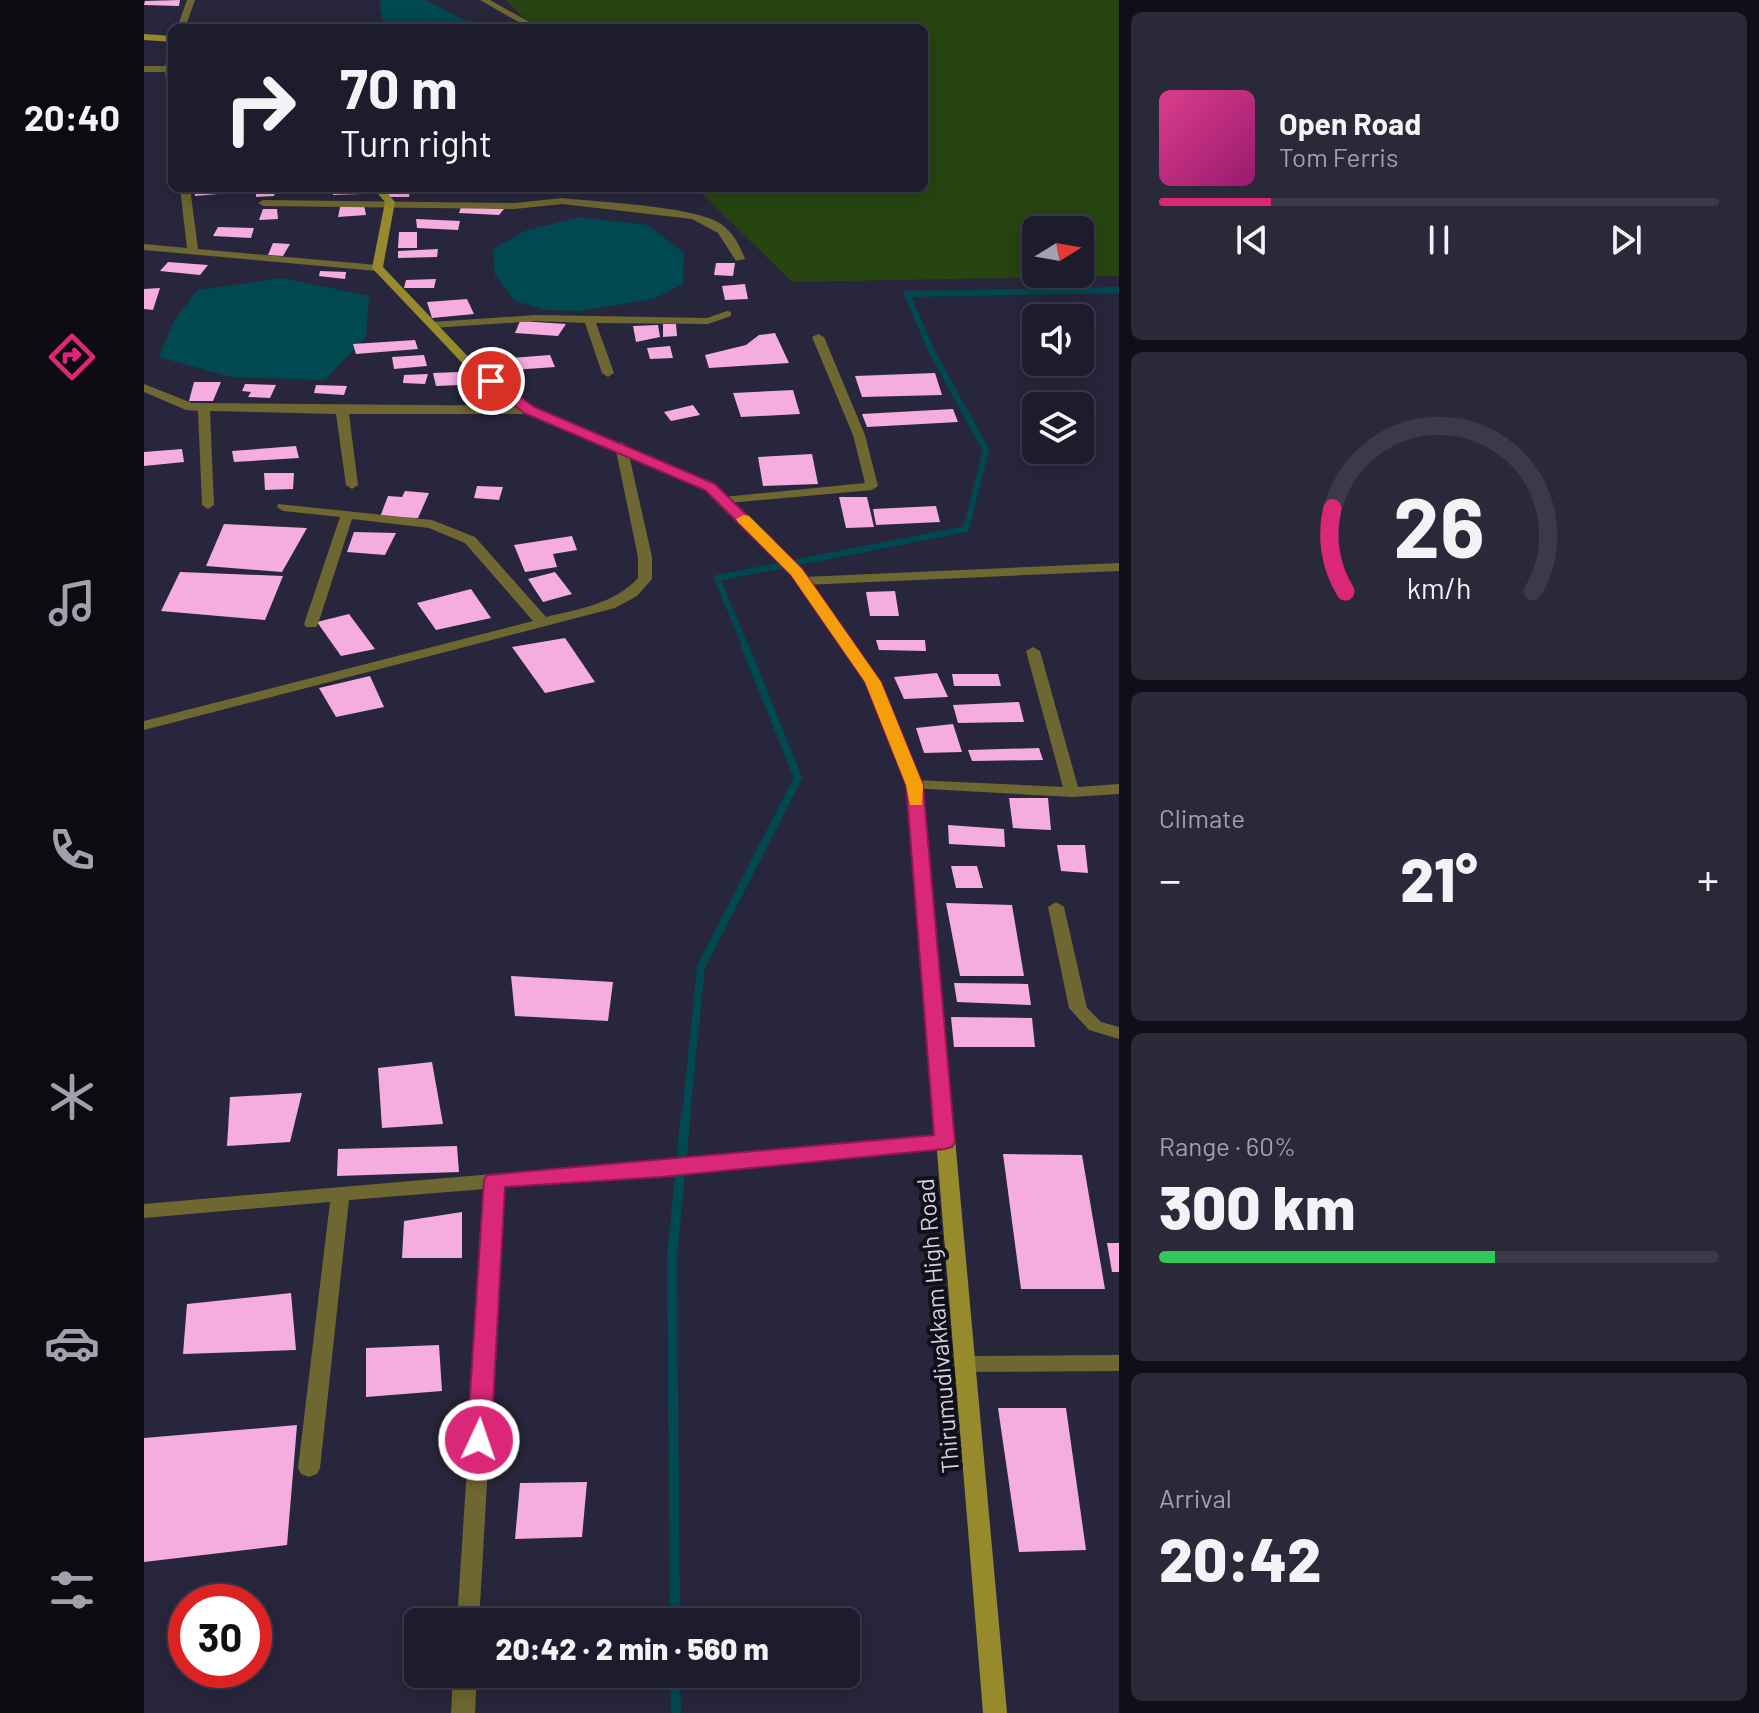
<!DOCTYPE html>
<meta charset="utf-8">
<style>
:root{--surface:#1d1c2d;--page:#2a2939;--text:#f1f3f6;--muted:#a0a1aa;--line:#3b3a49;--accent:#db2777}
body{margin:0;font-family:Barlow,sans-serif;background:var(--page);color:var(--text);height:100vh;display:flex;flex-direction:column;font-size:30px;white-space:nowrap}
*{box-sizing:border-box;margin:0}
p{font-size:26px;color:var(--muted)}
.icon{flex:none;width:44px;height:44px;fill:none;stroke:currentColor;stroke-width:2;stroke-linecap:round;stroke-linejoin:round}
.map{position:relative;flex:1;overflow:hidden}
.side{display:flex;flex-direction:column;gap:12px;padding:12px;background:#100f19;width:640px}
.side>*{flex:none}
.top-card{position:absolute;left:24px;top:24px;width:760px;height:168px;border-radius:12px;box-shadow:0 4px 20px #0003,0 0 0 2px var(--line);background:#1d1c2d;color:var(--text);overflow:hidden}
.needle{width:52px;rotate:79deg}
.fabs{position:absolute;left:878px;top:216px;display:grid;gap:16px}
.fabs a{display:grid;place-items:center;width:72px;height:72px;border-radius:12px;background:var(--surface);box-shadow:0 4px 20px #0003,0 0 0 2px var(--line);font-size:40px}
.speed{position:absolute;left:24px;top:1584px;display:flex;gap:16px;font-size:40px;font-weight:700;text-align:center}
.speed>*{display:grid;place-content:center;width:104px;height:104px;border-radius:50%;background:var(--surface);box-shadow:0 4px 20px #0003,0 0 0 2px var(--line);line-height:1}
.speed .limit{border:12px solid #d22;background:#fff;color:#111}
.pin{position:absolute;display:grid;place-items:center;width:68px;height:68px;color:#fff;margin:-34px;border:4px solid #fff;border-radius:50%;box-shadow:0 2px 8px #0007}
.me{position:absolute;width:88px;margin:-44px;rotate:3deg;stroke-linejoin:round;filter:drop-shadow(0 0 6px #0008)}
.turn{display:flex;align-items:center;gap:28px;height:168px;padding:0 40px;font-size:36px}
.turn .icon{width:104px;height:104px;stroke-width:2.5}
.turn b{display:block;font-size:56px;line-height:68px}
.big{font-size:60px;font-weight:800;line-height:1.1}
.side .widget{flex:1;display:flex;flex-direction:column;justify-content:center;gap:12px;min-width:0;padding:0 28px;border-radius:12px;background:var(--page)}
.side .dial{align-items:center;gap:0}
.dial svg{height:208px;overflow:visible;fill:none;stroke:var(--line);stroke-width:7;stroke-linecap:round;text-anchor:middle}
.dial text{fill:var(--text);stroke:none}
.song{display:flex;align-items:center;gap:24px}
.cover{width:96px;height:96px;border-radius:12px;background:linear-gradient(135deg,hsl(330 70% 55%),hsl(320 70% 35%))}
.played{height:8px;border-radius:4px;background:linear-gradient(90deg,var(--accent) 20%,var(--line) 20%)}
.keys{display:flex;justify-content:space-around;direction:ltr}
.heat{display:flex;justify-content:space-between;align-items:center;font-size:44px;direction:ltr}
.charge{height:12px;border-radius:6px;background:linear-gradient(90deg,#34c759 60%,var(--line) 0)}
.trip{position:absolute;left:260px;top:1608px;width:456px;height:80px;border-radius:12px;background:var(--surface);box-shadow:0 4px 20px #0003,0 0 0 2px var(--line);font-weight:800;line-height:80px;text-align:center}
main{display:flex;flex:1;min-height:0}
.tab-bar{display:flex;flex-direction:column;width:144px;justify-content:space-around;align-items:center;background:#0c0b12;color:var(--muted)}
.tab-bar .icon{width:56px;height:56px}
.tab-bar .selected{color:var(--accent)}
.tab-bar b{font-size:36px;color:var(--text)}
.map>svg:first-child{display:block}
.green{fill:#264510;fill-rule:evenodd}
.water{fill:#004950}
.lines{fill:none;stroke-linecap:round;stroke-linejoin:round}
.stream-far2{stroke:#004950;stroke-width:6}
.stream-far1{stroke:#004950;stroke-width:8}
.stream{stroke:#004950;stroke-width:10}
.building{fill:#f5ade1}
.street{fill:#6f6731;fill-rule:evenodd}
.secondary{fill:#978a2c;fill-rule:evenodd}
.route{fill:#db2777;stroke:#8e194d;stroke-width:2}
.slow{fill:#f59e0b}
.labels{text-anchor:middle;dominant-baseline:central;stroke-width:8;stroke-linejoin:round;paint-order:stroke}
.street-label{font-size:24px;fill:#d2d2e1;stroke:#11101a}
</style>
<main>
<nav class="tab-bar">
<b>20:40</b>
<svg class="icon selected" aria-label="directions" viewBox="0 0 24 24"><path d="M12 3l9 9-9 9-9-9zM9 14v-3h6M13 9l2 2-2 2"/></svg>
<svg class="icon" aria-label="music" viewBox="0 0 24 24"><path d="M9 18V5l10-2v13"/><circle cx="6" cy="18" r="3"/><circle cx="16" cy="16" r="3"/></svg>
<svg class="icon" aria-label="phone" viewBox="0 0 24 24"><path d="M5 4h4l2 5-3 2q2 4 5 5l2-3 5 2v4C11 20 4 13 5 4z"/></svg>
<svg class="icon" aria-label="climate" viewBox="0 0 24 24"><path d="M12 3v18M4 7l16 10M4 17L20 7"/></svg>
<svg class="icon" aria-label="car" viewBox="0 0 24 24"><path d="M5 17H2v-5l4-1 3-4h7l3 4 3 1v5h-3M9 17h6M6 11h13"/><circle cx="7" cy="17" r="2"/><circle cx="17" cy="17" r="2"/></svg>
<svg class="icon" aria-label="filters" viewBox="0 0 24 24"><path d="M4 7h16M4 17h16"/><circle cx="9" cy="7" r="2"/><circle cx="15" cy="17" r="2"/></svg>
</nav>
<div class="map">
<svg width="975" height="1713" viewBox="0 0 975 1713">
<rect width="100%" height="100%" fill="#27263c"/>
<!-- green -->
<path class="green" d="M362,0H975V276L648,282L552,188H780V28H390ZM892,230H936V274H892Z"/>
<!-- water -->
<g class="water">
<polygon points="237,0 282,0 320,20 350,28 250,28 240,23 235,5"/>
<polygon points="436,217 504,225 540,253 539,284 510,299 437,311 401,310 371,301 351,275 349,249 381,231"/>
<polygon points="138,278 225,296 222,337 181,380 86,377 15,357 30,321 53,290"/>
</g>
<g class="lines">
<!-- stream-far2 -->
<polyline class="stream-far2" points="602,648 573,578 822,529 842,450 787,350 763,294 975,290"/>
<!-- stream-far1 -->
<polyline class="stream-far1" points="542,1115 557,967 654,778 601,646"/>
<!-- stream -->
<g class="stream">
<polyline points="531,1622 528,1257 542,1113"/>
<polyline points="531,1674 532,1713"/>
</g>
</g>
<!-- building -->
<g class="building">
<polygon points="36,0 35,6 0,5 1,1"/>
<polygon points="50,188 85,188 86,193 51,196"/>
<polygon points="112,188 133,188 130,196 112,197"/>
<polygon points="188,188 216,188 218,194 189,195"/>
<polygon points="243,189 266,189 265,197 244,197"/>
<polygon points="220,205 222,215 194,217 196,207"/>
<polygon points="317,207 360,209 355,215 315,213"/>
<polygon points="119,209 133,209 134,219 115,220"/>
<polygon points="272,219 316,221 314,230 273,228"/>
<polygon points="74,227 110,228 107,238 69,236"/>
<polygon points="255,232 273,232 273,248 254,248"/>
<polygon points="129,243 146,244 139,256 124,255"/>
<polygon points="294,249 293,257 254,258 254,251"/>
<polygon points="24,262 64,265 56,275 16,271"/>
<polygon points="572,263 591,263 589,276 570,275"/>
<polygon points="176,271 202,272 201,279 175,276"/>
<polygon points="292,279 290,288 260,288 262,280"/>
<polygon points="601,284 604,299 581,300 578,286"/>
<polygon points="16,288 9,310 0,309 0,289"/>
<polygon points="323,299 330,314 288,318 283,302"/>
<polygon points="376,321 422,324 414,336 371,333"/>
<polygon points="519,324 532,324 533,336 519,337"/>
<polygon points="514,325 516,337 492,342 489,326"/>
<polygon points="631,333 645,363 565,368 561,355 602,345 615,335"/>
<polygon points="271,340 274,349 212,354 209,344"/>
<polygon points="526,346 529,358 506,359 503,348"/>
<polygon points="280,355 283,366 250,369 248,357"/>
<polygon points="406,355 411,367 369,370 367,358"/>
<polygon points="316,372 316,385 292,386 289,373"/>
<polygon points="791,373 798,395 718,397 711,376"/>
<polygon points="284,374 281,384 259,383 260,375"/>
<polygon points="50,382 77,382 69,401 45,401"/>
<polygon points="101,384 132,385 126,398 104,397 107,392 98,391"/>
<polygon points="172,385 203,386 200,395 170,393"/>
<polygon points="649,390 656,414 597,417 589,393"/>
<polygon points="549,405 556,415 527,421 520,412"/>
<polygon points="809,409 814,422 723,427 718,414"/>
<polygon points="152,446 155,458 90,462 88,451"/>
<polygon points="38,449 40,462 0,466 0,452"/>
<polygon points="668,454 674,484 619,486 614,457"/>
<polygon points="120,473 150,473 149,489 121,490"/>
<polygon points="333,486 359,487 355,500 330,498"/>
<polygon points="261,491 285,493 274,518 236,517 244,496 258,497"/>
<polygon points="695,497 723,497 730,527 702,528"/>
<polygon points="792,506 796,522 732,525 729,509"/>
<polygon points="80,524 163,528 138,572 62,566"/>
<polygon points="210,532 252,533 241,555 203,552"/>
<polygon points="428,536 433,550 409,554 413,567 381,572 370,545"/>
<polygon points="36,572 139,576 121,620 17,611"/>
<polygon points="411,572 428,594 399,602 384,579"/>
<polygon points="327,589 347,618 292,630 273,603"/>
<polygon points="751,591 755,616 726,616 722,592"/>
<polygon points="205,614 231,649 197,656 173,622"/>
<polygon points="421,638 451,682 401,693 368,647"/>
<polygon points="732,640 781,640 782,651 735,650"/>
<polygon points="793,673 804,697 760,699 750,677"/>
<polygon points="808,674 854,674 857,686 810,686"/>
<polygon points="226,676 240,707 192,717 175,688"/>
<polygon points="875,702 880,722 814,723 809,705"/>
<polygon points="809,724 818,752 780,753 772,728"/>
<polygon points="895,748 899,760 828,761 824,750"/>
<polygon points="865,798 904,798 907,830 869,828"/>
<polygon points="804,825 860,829 861,847 805,844"/>
<polygon points="913,845 941,845 944,873 917,871"/>
<polygon points="807,866 833,866 839,888 812,888"/>
<polygon points="802,903 868,905 880,976 816,976"/>
<polygon points="367,976 469,982 464,1021 371,1016"/>
<polygon points="810,983 884,984 887,1005 813,1002"/>
<polygon points="807,1017 888,1018 891,1047 810,1047"/>
<polygon points="288,1062 299,1124 238,1128 234,1068"/>
<polygon points="158,1093 146,1142 83,1146 86,1097"/>
<polygon points="313,1146 315,1172 193,1176 194,1149"/>
<polygon points="859,1154 938,1155 961,1289 877,1289"/>
<polygon points="318,1212 318,1258 258,1258 260,1221"/>
<polygon points="963,1243 975,1243 975,1272 968,1272"/>
<polygon points="147,1293 152,1350 39,1354 43,1304"/>
<polygon points="295,1345 298,1391 222,1397 222,1348"/>
<polygon points="854,1408 922,1408 942,1550 875,1552"/>
<polygon points="153,1425 143,1545 0,1562 0,1438"/>
<polygon points="443,1482 438,1537 371,1539 376,1483"/>
</g>
<g class="lines">
<!-- street -->
<g class="street">
<polygon points="43,0 51,0 41,28 33,28"/>
<polygon points="336,0 346,0 396,28 385,28"/>
<polygon points="28,54 28,95 23,92 21,72 0,72 0,66 21,66 23,57"/>
<polygon points="36,188 46,188 54,249 233,265 238,268 233,271 0,250 0,244 43,248"/>
<path d="M418,198C453,202 551,206 577,224C589,232 596,246 601,259L592,261L574,233L548,219L418,204L371,209L119,206L114,203L119,200L371,203Z"/>
<polygon points="583,311 587,312 587,316 564,324 452,323 470,373 464,377 458,373 441,323 392,321 288,328 282,325 288,322 392,315 563,318"/>
<polygon points="674,334 680,337 721,435 734,486 728,490 574,504 573,501 579,497 721,483 709,435 668,337"/>
<polygon points="0,384 48,403 385,406 391,410 385,414 205,414 214,485 208,489 202,485 192,414 66,411 70,505 64,509 58,505 54,411 42,410 0,392"/>
<path d="M477,442L483,446L508,557V579L493,596L471,608L0,730V721L389,621L321,543L285,528L208,519L174,624L172,627H162L160,624L196,517L139,511L133,507L134,504L288,520L331,537L402,617C435,609 470,604 494,578V557L471,446Z"/>
<polygon points="975,563 975,571 660,585 653,581 660,577"/>
<polygon points="889,647 896,651 934,787 975,784 975,794 928,797 766,788 763,785 766,782 771,780 919,787 882,651"/>
<polygon points="912,902 920,907 943,1008 957,1022 975,1027 975,1039 945,1030 925,1008 904,907"/>
<polygon points="801,1135 808,1137 810,1142 808,1147 801,1149 360,1187 335,1622 313,1622 341,1189 205,1200 176,1468 173,1474 165,1477 157,1474 154,1468 186,1202 0,1218 0,1204"/>
<polygon points="975,1355 975,1371 821,1372 814,1370 811,1364 814,1358 821,1356"/>
<polygon points="309,1674 333,1674 331,1713 307,1713"/>
</g>
<!-- secondary -->
<g class="secondary">
<polygon points="0,34 28,36 28,42 0,40"/>
<polygon points="229,188 239,188 251,202 239,267 331,364 389,407 571,484 628,538 665,578 736,682 779,785 863,1713 839,1713 763,785 722,682 655,584 618,544 561,490 381,413 323,368 228,268 241,202"/>
</g>
</g>
<!-- route -->
<polygon class="route" points="342,378 352,378 390,407 571,484 658,569 737,682 779,785 811,1142 808,1147 801,1149 517,1177 361,1187 347,1440 344,1447 335,1449 327,1447 323,1440 340,1180 343,1175 790,1135 762,785 721,682 647,575 561,490 380,413 342,383"/>
<!-- slow -->
<polygon class="slow" points="600,515 605,516 658,569 737,682 779,785 778,805 766,805 762,785 721,682 647,575 594,522 592,519"/>
<g class="labels">
<!-- street labels -->
<g class="street-label">
<text transform="translate(793 1326) rotate(-95)">Thirumudivakkam High Road</text>
</g>
</g>
</svg>
<div class="fabs">
<a><svg class="needle" viewBox="-14 -14 28 28"><path d="M0-13l5 13h-10z" fill="#e53935"/><path d="M0 13l5-13h-10z" fill="#a0a1aa"/></svg></a>
<a><svg class="icon" aria-label="sound" viewBox="0 0 24 24"><path d="M4 9h4l5-4v14l-5-4H4zM17 9q2 3 0 6"/></svg></a>
<a><svg class="icon" aria-label="layers" viewBox="0 0 24 24"><path d="M12 4l9 5-9 5-9-5zM3 14l9 5 9-5"/></svg></a>
</div>
<div class="speed"><div class="limit">30</div></div>
<div class="pin" style="left:347px;top:381px;background:#d93025"><svg class="icon" aria-label="arrive" viewBox="0 0 24 24"><path d="M6 21V4h12l-3 4 3 4H6"/></svg></div>
<svg class="me" style="left:335px;top:1440px" viewBox="-20 -20 40 40"><circle r="17" fill="#db2777" stroke="#fff" stroke-width="3"/><path d="M0-11L8 9 0 5-8 9z" fill="#fff"/></svg>
<div class="trip">20:42 · 2 min · 560 m</div>
<div class="top-card">
<div class="turn"><svg class="icon" aria-label="right" viewBox="0 0 24 24"><path d="M7 20v-9h11M14 6l5 5-5 5"/></svg><div><b>70 m</b>Turn right</div></div>
</div>
</div>
<section class="side">
<div class="widget">
<div class="song"><i class="cover"></i><div><b>Open Road</b><p>Tom Ferris</p></div></div>
<div class="played"></div>
<div class="keys"><svg class="icon" aria-label="previous" viewBox="0 0 24 24"><path d="M18 5L8 12l10 7zM5 5v14"/></svg><svg class="icon" aria-label="pause" viewBox="0 0 24 24"><path d="M8 5v14M16 5v14"/></svg><svg class="icon" aria-label="next" viewBox="0 0 24 24"><path d="M6 5l10 7-10 7zM19 5v14"/></svg></div>
</div>
<div class="widget dial"><svg viewBox="0 0 100 80">
<path d="M14 69A42 42 0 1 1 86 69"/>
<path d="M14 69A42 42 0 0 1 9 37" stroke="#db2777"/>
<text x="50" y="56" font-size="32" font-weight="700">26</text>
<text x="50" y="72" font-size="11">km/h</text>
</svg></div>
<div class="widget"><p>Climate</p>
<div class="heat"><a>−</a><b class="big">21°</b><a>+</a></div>
</div>
<div class="widget"><p>Range · 60%</p><b class="big">300 km</b><div class="charge"></div></div>
<div class="widget"><p>Arrival</p><b class="big">20:42</b></div>
</section>
</main>
